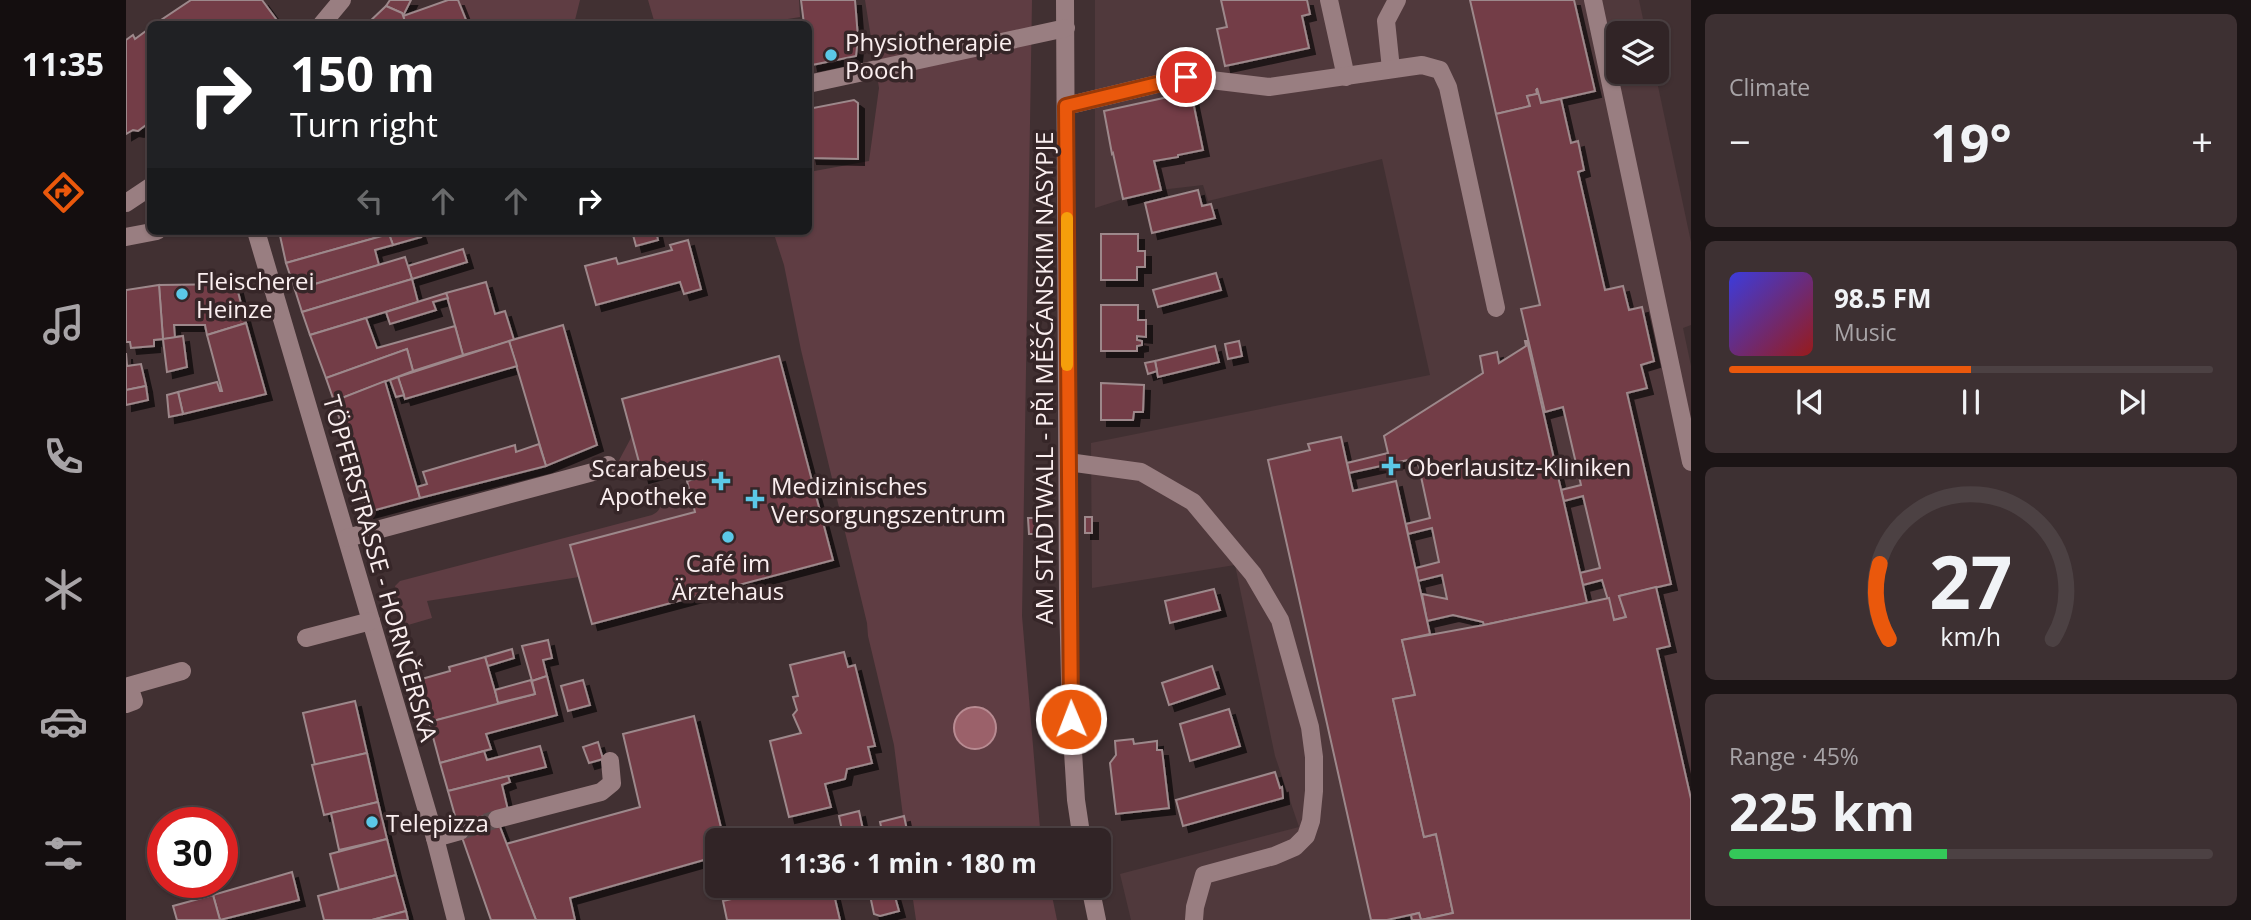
<!DOCTYPE html>
<meta charset="utf-8">
<style>
:root{--surface:#312426;--page:#3d3032;--text:#f1f3f6;--muted:#a8a4a7;--line:#4c4143;--accent:#ea580c}
body{margin:0;font-family:"Open Sans",sans-serif;background:var(--page);color:var(--text);height:100vh;display:flex;flex-direction:column;font-size:26px;white-space:nowrap}
*{box-sizing:border-box;margin:0}
p{font-size:23px;color:var(--muted)}
.icon{flex:none;width:38px;height:38px;fill:none;stroke:currentColor;stroke-width:2;stroke-linecap:round;stroke-linejoin:round}
.map{position:relative;flex:1;overflow:hidden}
.details{display:flex;flex-direction:column;gap:14px;padding:14px;background:#1b1415;width:560px}
.details>*{flex:none}
.guide{position:absolute;left:21px;top:21px;width:665px;height:214px;border-radius:10px;box-shadow:0 2px 5px #0004,0 0 0 2px var(--line);background:#202124;color:#fff;overflow:hidden}
.controls{position:absolute;left:1480px;top:21px;display:grid;gap:14px}
.controls a{display:grid;place-items:center;width:63px;height:63px;border-radius:10px;background:var(--surface);box-shadow:0 2px 5px #0004,0 0 0 2px var(--line);font-size:35px}
.speed{position:absolute;left:21px;top:807px;display:flex;gap:14px;font-size:35px;font-weight:700;text-align:center}
.speed>*{display:grid;place-content:center;width:91px;height:91px;border-radius:50%;background:var(--surface);box-shadow:0 2px 5px #0004,0 0 0 2px var(--line);line-height:1}
.speed .limit{border:10px solid #d22;background:#fff;color:#111}
.pin{position:absolute;display:grid;place-items:center;width:60px;height:60px;color:#fff;margin:-30px;border:4px solid #fff;border-radius:50%;box-shadow:0 2px 7px #0007}
.me{position:absolute;width:77px;margin:-38px;rotate:359deg;stroke-linejoin:round;filter:drop-shadow(0 0 5px #0008)}
.turn{display:flex;align-items:center;gap:24px;height:147px;padding:0 28px;font-size:32px}
.turn .icon{width:91px;height:91px;stroke-width:2.5}
.turn b{display:block;font-size:49px;line-height:60px}
.lanes{display:flex;align-items:center;height:66px;padding:0 28px;background:#0003;justify-content:center;gap:35px;direction:ltr}
.lanes .off{opacity:.35}
.big{font-size:52px;font-weight:700;line-height:1.1}
.details .widget{flex:1;display:flex;flex-direction:column;justify-content:center;gap:10px;min-width:0;padding:0 24px;border-radius:10px;background:var(--page)}
.details .dial{align-items:center;gap:0}
.dial svg{height:182px;overflow:visible;fill:none;stroke:var(--line);stroke-width:7;stroke-linecap:round;text-anchor:middle}
.dial text{fill:var(--text);stroke:none}
.song{display:flex;align-items:center;gap:21px}
.cover{width:84px;height:84px;border-radius:10px;background:linear-gradient(135deg,hsl(240 70% 55%),hsl(0 70% 35%))}
.played{height:7px;border-radius:4px;background:linear-gradient(90deg,var(--accent) 50%,var(--line) 50%)}
.keys{display:flex;justify-content:space-around;direction:ltr}
.heat{display:flex;justify-content:space-between;align-items:center;font-size:38px;direction:ltr}
.charge{height:10px;border-radius:5px;background:linear-gradient(90deg,#34c759 45%,var(--line) 0)}
.trip{position:absolute;left:579px;top:828px;width:406px;height:70px;border-radius:10px;background:var(--surface);box-shadow:0 2px 5px #0004,0 0 0 2px var(--line);font-weight:700;line-height:70px;text-align:center}
main{display:flex;flex:1;min-height:0}
.tab-bar{display:flex;flex-direction:column;width:126px;justify-content:space-around;align-items:center;background:#140e0f;color:var(--muted)}
.tab-bar .icon{width:49px;height:49px}
.tab-bar .selected{color:var(--accent)}
.tab-bar b{font-size:32px;color:var(--text)}
.map>svg:first-child{display:block}
.built{fill:#50393c}
.green{fill:#5f3d43}
.water{fill:#9b616a;stroke:#b88b92;stroke-width:2}
.building{fill:#733c46;stroke:#9d888b;stroke-width:2;filter:url(#shadow)}
.lines{fill:none;stroke-linecap:round;stroke-linejoin:round}
.minor-tunnel{stroke:#5d4c4e;stroke-width:18;stroke-dasharray:18 9;stroke-linecap:butt}
.minor{stroke:#997e81;stroke-width:18}
.route-casing{stroke:#983908;stroke-width:18}
.route{stroke:#ea580c;stroke-width:12}
.slow{stroke:#f59e0b;stroke-width:12}
.poi-dot{fill:#5bc8e7;stroke:#362628;stroke-width:2.5}
.labels{text-anchor:middle;dominant-baseline:central;stroke-width:7;stroke-linejoin:round;paint-order:stroke}
.poi-label{font-size:24px;fill:#faeeef;stroke:#362628;text-anchor:start}
.street-label{font-size:24px;fill:#faeeef;stroke:#362628}
</style>
<main>
<nav class="tab-bar">
<b>11:35</b>
<svg class="icon selected" aria-label="directions" viewBox="0 0 24 24"><path d="M12 3l9 9-9 9-9-9zM9 14v-3h6M13 9l2 2-2 2"/></svg>
<svg class="icon" aria-label="music" viewBox="0 0 24 24"><path d="M9 18V5l10-2v13"/><circle cx="6" cy="18" r="3"/><circle cx="16" cy="16" r="3"/></svg>
<svg class="icon" aria-label="phone" viewBox="0 0 24 24"><path d="M5 4h4l2 5-3 2q2 4 5 5l2-3 5 2v4C11 20 4 13 5 4z"/></svg>
<svg class="icon" aria-label="climate" viewBox="0 0 24 24"><path d="M12 3v18M4 7l16 10M4 17L20 7"/></svg>
<svg class="icon" aria-label="car" viewBox="0 0 24 24"><path d="M5 17H2v-5l4-1 3-4h7l3 4 3 1v5h-3M9 17h6M6 11h13"/><circle cx="7" cy="17" r="2"/><circle cx="17" cy="17" r="2"/></svg>
<svg class="icon" aria-label="filters" viewBox="0 0 24 24"><path d="M4 7h16M4 17h16"/><circle cx="9" cy="7" r="2"/><circle cx="15" cy="17" r="2"/></svg>
</nav>
<div class="map">
<svg width="1565" height="920" viewBox="0 0 1565 920">
<defs>
<filter id="shadow"><feDropShadow dx="6" dy="6" stdDeviation="0" flood-color="#0009"/></filter>
</defs>
<rect width="100%" height="100%" fill="#413032"/>
<!-- built -->
<polygon class="built" points="969,0 1513,0 1520,33 1493,33 1493,72 1529,72 1565,242 1565,325 1557,328 1565,366 1565,920 1005,920 994,874 1173,827 1149,756 1109,565 966,588 965,443 1304,375 1256,159 1082,201 1077,185 1034,190 997,199 969,208"/>
<!-- green -->
<g class="green">
<polygon points="332,0 454,0 448,24 342,24"/>
<polygon points="522,0 673,0 674,17 631,24 529,24"/>
<polygon points="739,0 906,0 896,616 915,840 780,840 768,745 742,636 741,623 675,350 658,265 647,231 682,231 683,172 743,161 753,88"/>
<polygon points="506,436 517,475 490,466"/>
<path d="M563,487L569,512L445,545L453,577L301,601L306,618L282,625L278,623L269,586L274,581L526,515C535,511 536,504 537,495Z"/>
<polygon points="785,886 924,886 931,920 790,920"/>
</g>
<!-- water -->
<circle class="water" cx="849" cy="728" r="21"/>
<!-- building -->
<g class="building">
<polygon points="65,0 136,0 150,19 142,24 29,24"/>
<polygon points="264,0 285,0 277,16 276,13 260,6"/>
<polygon points="322,0 332,0 340,20 328,24 280,24 277,16"/>
<polygon points="675,0 729,0 732,38 730,56 686,65 682,46 682,24 678,24"/>
<polygon points="1095,0 1181,0 1184,14 1176,16 1183,48 1099,66 1091,29 1101,27"/>
<polygon points="1344,0 1448,0 1469,91 1415,103 1410,89 1411,94 1401,96 1404,106 1370,114"/>
<polygon points="260,6 276,13 280,24 241,24"/>
<polygon points="24,28 24,122 12,131 7,130 0,134 0,40 7,35 9,39"/>
<polygon points="1411,88 1415,103 1435,99 1445,143 1452,141 1458,170 1452,172 1479,290 1497,286 1503,310 1516,307 1528,361 1515,365 1521,388 1501,393 1545,584 1493,596 1500,617 1488,620 1476,580 1457,585 1454,573 1474,568 1457,496 1438,501 1435,490 1455,485 1437,407 1419,412 1395,309 1414,305 1370,114 1404,106 1401,96 1411,94"/>
<polygon points="1065,92 1077,150 1052,155 1052,157 1028,161 1035,190 997,199 987,153 986,154 978,111"/>
<polygon points="728,100 732,103 732,159 685,158 682,145 682,109"/>
<polygon points="1072,190 1076,206 1085,204 1089,218 1026,233 1019,203"/>
<polygon points="153,231 263,231 263,234 160,263"/>
<polygon points="273,231 293,231 295,237 267,245 263,234"/>
<polygon points="506,231 530,231 532,240 510,246"/>
<polygon points="263,234 267,245 249,250 253,265 169,290 160,263"/>
<polygon points="975,234 1012,234 1012,251 1019,251 1019,267 1011,267 1011,280 975,280"/>
<polygon points="562,240 575,289 558,294 554,282 470,305 459,266 490,258 492,264 546,250 544,245"/>
<polygon points="337,249 341,262 286,279 282,266"/>
<polygon points="279,257 286,279 176,312 169,290"/>
<polygon points="1090,273 1095,290 1032,307 1027,290"/>
<polygon points="286,279 292,302 184,335 176,312"/>
<polygon points="360,282 369,314 379,311 388,340 337,355 320,293"/>
<polygon points="110,284 120,323 81,335 79,325 48,325 49,338 37,339 33,285"/>
<polygon points="33,285 37,339 28,340 28,346 5,348 4,342 0,342 0,290"/>
<polygon points="320,293 322,298 307,302 310,310 264,324 260,312"/>
<polygon points="975,305 1012,305 1012,320 1020,320 1020,337 1011,336 1011,340 1016,341 1016,345 1011,346 1011,351 975,351"/>
<polygon points="240,318 251,348 329,326 337,355 287,371 281,349 200,378 184,335"/>
<polygon points="120,323 140,394 57,414 52,392 91,382 94,391 96,391 81,335"/>
<polygon points="437,325 471,445 420,466 383,341"/>
<polygon points="57,336 61,367 41,372 37,339"/>
<polygon points="383,341 391,366 279,399 272,377"/>
<polygon points="1113,341 1116,356 1102,359 1099,344"/>
<polygon points="1399,341 1401,341 1404,354 1461,603 1358,625 1357,622 1327,615 1301,621 1296,594 1321,599 1316,575 1292,581 1290,568 1313,562 1306,528 1282,534 1280,524 1304,518 1291,458 1223,473 1221,463 1262,453 1258,436 1357,373 1354,356 1371,352 1373,363 1400,346"/>
<polygon points="1089,346 1093,362 1032,377 1029,361"/>
<polygon points="281,349 287,371 208,401 200,378"/>
<polygon points="0,353 1,366 15,364 20,386 0,390"/>
<polygon points="653,356 707,560 466,624 444,545 569,512 561,481 580,476 576,461 517,477 496,399"/>
<polygon points="1029,361 1031,371 1022,374 1019,363"/>
<polygon points="272,377 278,395 270,397 264,380"/>
<polygon points="259,381 294,498 242,512 208,401"/>
<polygon points="975,383 1018,385 1017,412 1008,412 1007,420 975,420"/>
<polygon points="20,386 22,400 0,405 0,390"/>
<polygon points="52,392 57,414 43,417 41,395"/>
<polygon points="1215,437 1227,491 1270,481 1304,634 1276,640 1289,695 1267,699 1298,837 1310,834 1327,913 1295,920 1293,913 1261,920 1245,920 1142,460 1184,450 1182,444"/>
<polygon points="413,444 420,466 294,498 291,487 301,484 297,472 389,445 390,452"/>
<rect x="959" y="517" width="7" height="16"/>
<polygon points="902,518 909,518 910,534 903,534"/>
<polygon points="1530,587 1544,646 1531,649 1565,799 1565,920 1286,920 1285,915 1293,913 1295,920 1327,913 1310,834 1298,837 1267,699 1289,695 1276,640 1358,625 1483,598 1488,620 1500,617 1493,596"/>
<polygon points="1088,589 1094,610 1044,623 1039,601"/>
<polygon points="422,640 426,658 417,660 421,676 406,681 396,646"/>
<polygon points="386,649 388,658 362,666 359,657"/>
<polygon points="718,652 722,667 729,665 749,746 742,747 746,763 721,769 719,779 699,784 705,807 663,817 644,741 675,733 667,715 671,710 667,697 672,696 664,665"/>
<polygon points="359,657 373,705 303,722 292,680 324,671 323,667"/>
<polygon points="1086,666 1093,688 1043,705 1036,683"/>
<polygon points="421,676 431,715 360,734 365,749 314,763 303,722 409,694 406,681"/>
<polygon points="405,680 409,694 372,703 369,690"/>
<polygon points="457,680 464,705 442,711 435,686"/>
<polygon points="229,701 241,753 189,765 177,713"/>
<polygon points="1103,709 1114,746 1064,761 1054,724"/>
<polygon points="568,716 598,840 592,840 592,856 444,898 449,920 410,920 380,844 514,807 497,734"/>
<polygon points="1007,739 1008,744 1031,741 1031,750 1036,750 1043,808 990,814 984,763 990,755 989,741"/>
<polygon points="472,742 477,759 463,763 457,747"/>
<polygon points="414,746 420,767 322,791 314,763 358,751 361,760"/>
<polygon points="241,753 252,802 198,815 186,765"/>
<polygon points="1149,772 1154,788 1156,787 1157,798 1057,826 1050,800"/>
<polygon points="382,776 384,782 376,785 382,810 331,823 322,791"/>
<polygon points="252,802 261,839 213,850 205,813"/>
<polygon points="733,811 739,839 718,840 713,816"/>
<polygon points="370,813 371,819 410,920 365,920 331,823"/>
<polygon points="778,816 783,840 758,840 754,822"/>
<polygon points="261,839 270,875 213,890 204,854"/>
<polygon points="166,872 173,900 94,920 87,895"/>
<polygon points="270,875 280,911 246,920 198,920 192,896"/>
<polygon points="661,886 706,886 714,920 601,920 597,901"/>
<polygon points="742,886 766,886 773,911 754,916 748,914"/>
<polygon points="87,895 94,920 51,920 47,906"/>
<polygon points="280,911 282,920 246,920"/>
</g>
<g class="lines">
<!-- minor-tunnel -->
<polyline class="minor-tunnel" points="334,831 371,819"/>
<!-- minor -->
<g class="minor">
<polyline points="939,0 942,598 945,719 950,800 956,840"/>
<polyline points="1203,0 1220,77"/>
<polyline points="1467,0 1565,462"/>
<polyline points="196,24 216,0"/>
<polyline points="1265,69 1260,21 1271,0"/>
<polyline points="682,84 940,28"/>
<polyline points="940,106 1060,77 1143,87 1296,65 1314,70 1322,87 1370,308"/>
<polyline points="0,203 24,187"/>
<polyline points="130,231 309,838 330,920"/>
<polyline points="0,237 31,231"/>
<polyline points="942,462 1015,472 1067,502 1127,574 1154,620 1184,727 1188,757 1188,791 1185,821 1180,836 1169,847 1148,856 1078,875 1069,907 1068,920"/>
<polyline points="221,538 467,472 482,465"/>
<polyline points="180,638 245,621"/>
<polyline points="0,704 8,701 3,686 56,671"/>
<polyline points="371,819 475,792 486,783 484,761"/>
<polyline points="309,838 334,831"/>
<polyline points="964,886 971,920"/>
</g>
</g>
<g class="lines">
<defs>
<polyline id="route" points="945,719 940,106 1060,77"/>
</defs>
<!-- route casing -->
<use href="#route" class="route-casing"/>
<!-- route -->
<use href="#route" class="route"/>
<!-- slow -->
<polyline class="slow" points="941,218 941,365"/>
</g>
<!-- markers -->
<g class="poi-dot">
<circle cx="705" cy="55" r="7"/>
<circle cx="56" cy="294" r="7"/>
<path d="M1261.5 455.5h7v7h7v7h-7v7h-7v-7h-7v-7h7z"/>
<path d="M591.5 470.5h7v7h7v7h-7v7h-7v-7h-7v-7h7z"/>
<path d="M625.5 488.5h7v7h7v7h-7v7h-7v-7h-7v-7h7z"/>
<circle cx="602" cy="537" r="7"/>
<circle cx="246" cy="822" r="7"/>
</g>
<g class="labels">
<!-- poi labels -->
<g class="poi-label">
<text x="719" y="41">Physiotherapie<tspan x="719" dy="28">Pooch</tspan></text>
<text x="70" y="280">Fleischerei<tspan x="70" dy="28">Heinze</tspan></text>
<text x="1281" y="466">Oberlausitz-Kliniken</text>
<text x="581" y="467" text-anchor="end">Scarabeus<tspan x="581" dy="28">Apotheke</tspan></text>
<text x="645" y="485">Medizinisches<tspan x="645" dy="28">Versorgungszentrum</tspan></text>
<text x="602" y="562" text-anchor="middle">Café im<tspan x="602" dy="28">Ärztehaus</tspan></text>
<text x="260" y="822">Telepizza</text>
</g>
<!-- street labels -->
<g class="street-label">
<text transform="translate(917 378) rotate(-90)">AM STADTWALL - PŘI MĚŠĆANSKIM NASYPJE</text>
<text transform="translate(255 568) rotate(74)">TÖPFERSTRASSE - HORNČERSKA</text>
</g>
</g>
</svg>
<div class="controls">
<a><svg class="icon" aria-label="layers" viewBox="0 0 24 24"><path d="M12 4l9 5-9 5-9-5zM3 14l9 5 9-5"/></svg></a>
</div>
<div class="speed"><div class="limit">30</div></div>
<div class="pin" style="left:1060px;top:77px;background:#d93025"><svg class="icon" aria-label="arrive" viewBox="0 0 24 24"><path d="M6 21V4h12l-3 4 3 4H6"/></svg></div>
<svg class="me" style="left:945px;top:719px" viewBox="-20 -20 40 40"><circle r="17" fill="#ea580c" stroke="#fff" stroke-width="3"/><path d="M0-11L8 9 0 5-8 9z" fill="#fff"/></svg>
<div class="trip">11:36 · 1 min · 180 m</div>
<div class="guide">
<div class="turn"><svg class="icon" aria-label="right" viewBox="0 0 24 24"><path d="M7 20v-9h11M14 6l5 5-5 5"/></svg><div><b>150 m</b>Turn right</div></div>
<div class="lanes"><svg class="icon off" aria-label="left" viewBox="0 0 24 24"><path d="M17 20v-9H6M10 6l-5 5 5 5"/></svg><svg class="icon off" aria-label="ahead" viewBox="0 0 24 24"><path d="M12 20V5M6 11l6-6 6 6"/></svg><svg class="icon off" aria-label="ahead" viewBox="0 0 24 24"><path d="M12 20V5M6 11l6-6 6 6"/></svg><svg class="icon" aria-label="right" viewBox="0 0 24 24"><path d="M7 20v-9h11M14 6l5 5-5 5"/></svg></div>
</div>
</div>
<section class="details">
<div class="widget"><p>Climate</p>
<div class="heat"><a>−</a><b class="big">19°</b><a>+</a></div>
</div>
<div class="widget">
<div class="song"><i class="cover"></i><div><b>98.5 FM</b><p>Music</p></div></div>
<div class="played"></div>
<div class="keys"><svg class="icon" aria-label="previous" viewBox="0 0 24 24"><path d="M18 5L8 12l10 7zM5 5v14"/></svg><svg class="icon" aria-label="pause" viewBox="0 0 24 24"><path d="M8 5v14M16 5v14"/></svg><svg class="icon" aria-label="next" viewBox="0 0 24 24"><path d="M6 5l10 7-10 7zM19 5v14"/></svg></div>
</div>
<div class="widget dial"><svg viewBox="0 0 100 80">
<path d="M14 69A42 42 0 1 1 86 69"/>
<path d="M14 69A42 42 0 0 1 10 36" stroke="#ea580c"/>
<text x="50" y="56" font-size="32" font-weight="700">27</text>
<text x="50" y="72" font-size="11">km/h</text>
</svg></div>
<div class="widget"><p>Range · 45%</p><b class="big">225 km</b><div class="charge"></div></div>
</section>
</main>
